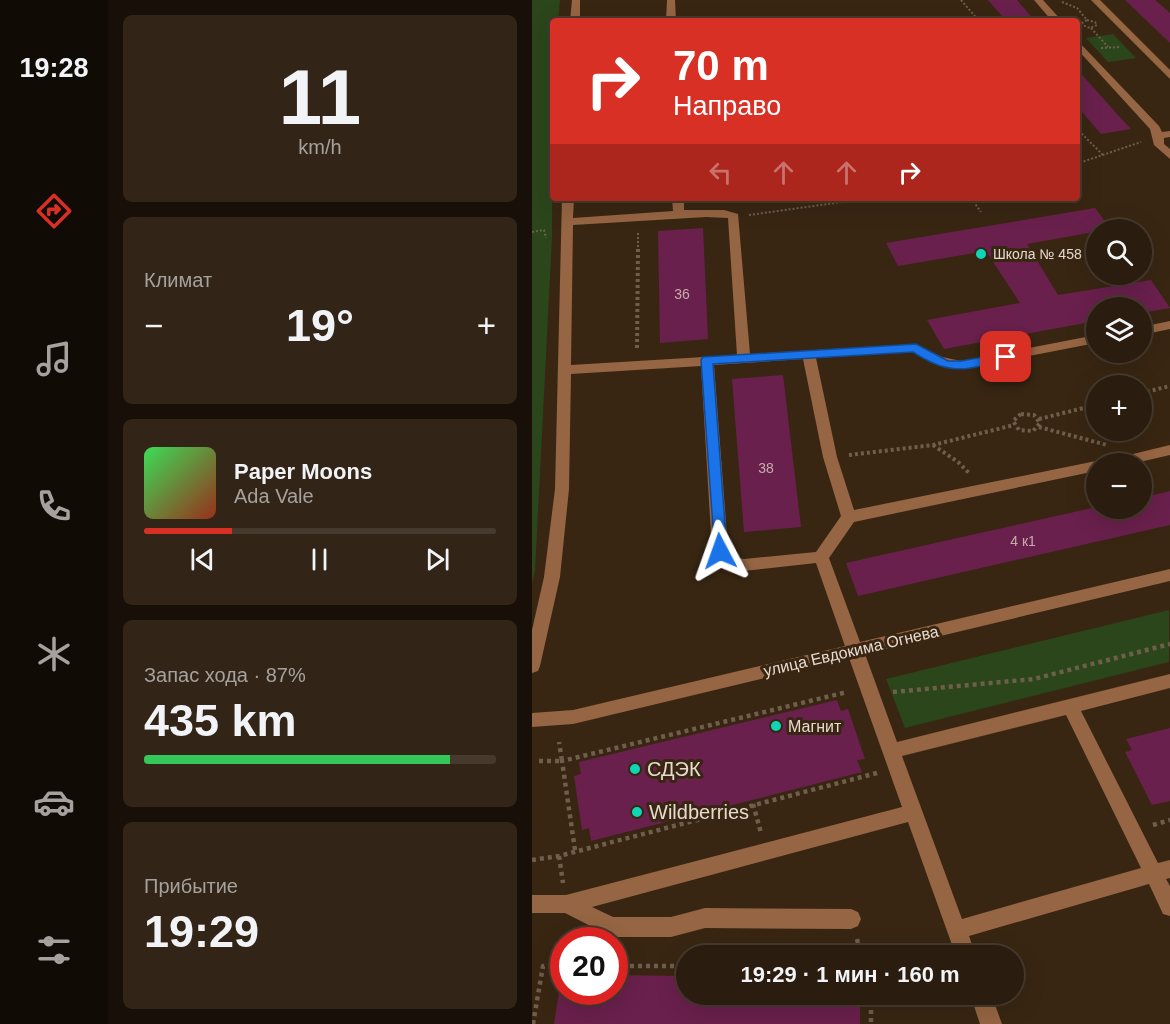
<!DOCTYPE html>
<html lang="ru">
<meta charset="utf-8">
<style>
:root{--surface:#2a1c0e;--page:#322517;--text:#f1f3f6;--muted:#a5a19e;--line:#463a2e;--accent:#d93025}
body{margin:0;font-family:Helvetica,sans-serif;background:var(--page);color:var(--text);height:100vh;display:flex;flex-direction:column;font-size:22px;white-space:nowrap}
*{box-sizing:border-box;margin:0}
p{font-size:20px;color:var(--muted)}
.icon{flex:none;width:33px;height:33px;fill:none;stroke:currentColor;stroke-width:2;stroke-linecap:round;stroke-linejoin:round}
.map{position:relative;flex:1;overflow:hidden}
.sheet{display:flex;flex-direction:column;gap:15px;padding:15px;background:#170f08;width:424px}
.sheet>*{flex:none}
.hud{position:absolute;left:18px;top:18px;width:530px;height:183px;border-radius:6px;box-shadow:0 6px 24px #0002,0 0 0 2px var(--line);background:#d93025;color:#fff;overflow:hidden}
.buttons{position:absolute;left:554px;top:219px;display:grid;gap:12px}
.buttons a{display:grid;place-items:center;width:66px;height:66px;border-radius:50%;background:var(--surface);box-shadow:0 6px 24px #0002,0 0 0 2px var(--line);font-size:30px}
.speed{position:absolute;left:18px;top:927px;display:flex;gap:12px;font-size:30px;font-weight:700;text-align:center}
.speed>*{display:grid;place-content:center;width:78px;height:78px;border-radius:50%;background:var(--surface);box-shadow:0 6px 24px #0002,0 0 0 2px var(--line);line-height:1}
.speed .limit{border:9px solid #d22;background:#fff;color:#111}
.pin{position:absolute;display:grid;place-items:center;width:51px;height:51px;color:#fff;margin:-26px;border-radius:12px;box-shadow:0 3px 9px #0006}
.me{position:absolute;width:66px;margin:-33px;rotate:356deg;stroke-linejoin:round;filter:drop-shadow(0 0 4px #0008)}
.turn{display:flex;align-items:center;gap:21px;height:126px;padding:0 24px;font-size:27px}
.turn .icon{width:78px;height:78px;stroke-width:2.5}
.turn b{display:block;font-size:42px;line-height:51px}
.lanes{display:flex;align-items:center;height:57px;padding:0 24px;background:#0003;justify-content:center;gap:30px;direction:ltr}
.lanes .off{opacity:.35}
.big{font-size:45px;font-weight:600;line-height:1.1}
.sheet .tile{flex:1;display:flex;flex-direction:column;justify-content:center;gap:9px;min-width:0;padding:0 21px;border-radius:9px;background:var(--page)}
.sheet .dial{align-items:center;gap:0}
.dial b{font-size:78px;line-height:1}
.song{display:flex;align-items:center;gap:18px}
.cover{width:72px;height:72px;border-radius:9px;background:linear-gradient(135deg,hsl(130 70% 55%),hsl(10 70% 35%))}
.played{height:6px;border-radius:3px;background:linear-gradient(90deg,var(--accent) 25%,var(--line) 25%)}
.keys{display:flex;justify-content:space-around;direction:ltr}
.heat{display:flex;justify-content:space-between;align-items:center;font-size:33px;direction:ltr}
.charge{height:9px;border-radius:4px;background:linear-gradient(90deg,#34c759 87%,var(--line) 0)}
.trip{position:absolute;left:144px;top:945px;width:348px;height:60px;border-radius:30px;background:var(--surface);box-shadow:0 6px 24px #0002,0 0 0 2px var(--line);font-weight:600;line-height:60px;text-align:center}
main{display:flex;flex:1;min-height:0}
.menu{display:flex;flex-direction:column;width:108px;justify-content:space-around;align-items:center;background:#110b06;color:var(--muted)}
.menu .icon{width:42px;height:42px}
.menu .on{color:var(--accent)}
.menu b{font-size:27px;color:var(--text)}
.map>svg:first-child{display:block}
.green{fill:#2b461b}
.building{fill:#69204c}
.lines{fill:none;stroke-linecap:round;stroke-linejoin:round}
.path-far2{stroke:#6e5e4c;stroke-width:2;stroke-dasharray:2 2;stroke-linecap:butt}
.path-far1{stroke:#6e5e4c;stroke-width:4;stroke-dasharray:3 3;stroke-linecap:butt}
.path{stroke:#6e5e4c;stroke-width:4.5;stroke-dasharray:4 4;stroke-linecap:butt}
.minor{fill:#966543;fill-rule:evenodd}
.route{fill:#1a73e8;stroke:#114b97;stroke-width:1.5}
.poi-dot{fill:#0dd5b5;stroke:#382612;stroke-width:2}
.labels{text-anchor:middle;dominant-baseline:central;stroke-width:6;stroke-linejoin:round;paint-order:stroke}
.far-poi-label{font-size:14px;fill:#e6dace;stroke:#382612;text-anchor:start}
.number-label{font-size:14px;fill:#c7acae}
.street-label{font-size:16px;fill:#e6dace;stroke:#382612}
.poi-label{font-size:16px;fill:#e6dace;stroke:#382612;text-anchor:start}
.near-poi-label{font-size:20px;fill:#e6dace;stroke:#382612;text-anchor:start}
</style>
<main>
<nav class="menu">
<b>19:28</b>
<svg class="icon on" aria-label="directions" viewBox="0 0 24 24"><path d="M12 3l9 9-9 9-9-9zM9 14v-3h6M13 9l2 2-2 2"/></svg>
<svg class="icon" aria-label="music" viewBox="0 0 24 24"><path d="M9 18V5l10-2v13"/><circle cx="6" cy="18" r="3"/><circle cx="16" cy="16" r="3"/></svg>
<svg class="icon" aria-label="phone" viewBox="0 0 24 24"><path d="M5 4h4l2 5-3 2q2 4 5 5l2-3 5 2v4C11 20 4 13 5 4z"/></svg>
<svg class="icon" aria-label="climate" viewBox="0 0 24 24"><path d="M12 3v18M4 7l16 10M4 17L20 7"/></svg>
<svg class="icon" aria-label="car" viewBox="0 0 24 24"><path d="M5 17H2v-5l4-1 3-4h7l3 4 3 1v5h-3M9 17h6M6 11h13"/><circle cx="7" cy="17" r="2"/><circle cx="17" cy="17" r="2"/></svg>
<svg class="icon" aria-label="filters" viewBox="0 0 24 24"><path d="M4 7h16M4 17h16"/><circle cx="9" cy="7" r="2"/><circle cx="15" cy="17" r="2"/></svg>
</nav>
<section class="sheet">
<div class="tile dial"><b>11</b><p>km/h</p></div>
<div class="tile"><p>Климат</p>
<div class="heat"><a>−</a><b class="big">19°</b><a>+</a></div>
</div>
<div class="tile">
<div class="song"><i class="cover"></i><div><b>Paper Moons</b><p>Ada Vale</p></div></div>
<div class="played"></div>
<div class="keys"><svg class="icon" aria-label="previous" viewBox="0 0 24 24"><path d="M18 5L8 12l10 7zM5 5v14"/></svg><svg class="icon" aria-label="pause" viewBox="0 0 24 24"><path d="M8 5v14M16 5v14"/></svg><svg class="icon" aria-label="next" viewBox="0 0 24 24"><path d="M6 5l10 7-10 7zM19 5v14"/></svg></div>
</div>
<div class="tile"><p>Запас хода · 87%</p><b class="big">435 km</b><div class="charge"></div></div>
<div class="tile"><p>Прибытие</p><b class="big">19:29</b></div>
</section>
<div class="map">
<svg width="638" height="1024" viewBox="0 0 638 1024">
<rect width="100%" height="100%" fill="#382612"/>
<!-- green -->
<g class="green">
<polygon points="0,0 28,0 26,21 21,21 20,237 3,571 0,583"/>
<polygon points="581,34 604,58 576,62 554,38"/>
<polygon points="637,610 637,662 373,728 354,679"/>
</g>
<!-- building -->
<g class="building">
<polygon points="456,0 485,0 503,21 474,21"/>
<polygon points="593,0 623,0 638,13 638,43"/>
<polygon points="544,68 585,114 599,129 569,134 544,105"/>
<polygon points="563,208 579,229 495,244 526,295 619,280 638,308 609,313 609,308 564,308 564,321 412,349 395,320 488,303 454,251 366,266 354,243"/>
<polygon points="171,228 176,339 128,343 126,231"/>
<polygon points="251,375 269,527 212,532 200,379"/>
<polygon points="638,491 638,525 326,596 314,563 560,508 609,508 609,498"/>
<polygon points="305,700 309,711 316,709 333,759 325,760 330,772 59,841 57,828 50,830 42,776 49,774 47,762"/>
<polygon points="638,728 638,801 620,805 593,752 600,750 594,739"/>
<polygon points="82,975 154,976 154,994 328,994 328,1024 22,1024 27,992 82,992"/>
</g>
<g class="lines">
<!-- path-far2 -->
<g class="path-far2">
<polyline points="429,0 447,21"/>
<polyline points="530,2 545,8 555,20"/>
<polygon points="555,20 563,22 565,25 558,28 548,24"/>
<polyline points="559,28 576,47"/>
<polyline points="569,48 589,47"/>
<polyline points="544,128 571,155"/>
<polyline points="544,164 609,142"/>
<polyline points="439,198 449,212"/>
<polyline points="217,215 339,198"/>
<polyline points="0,232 12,230 14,238"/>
<polyline points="106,251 106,233"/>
</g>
<!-- path-far1 -->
<g class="path-far1">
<polyline points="105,348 106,249"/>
<polyline points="609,393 638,386"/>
<polygon points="489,414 502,415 508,423 501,431 487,430 481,421"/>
<polyline points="507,419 564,405"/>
<polyline points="507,427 575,445"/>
<polyline points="401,445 426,462 437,473"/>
<polyline points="317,455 401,445 482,425"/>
</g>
<!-- path -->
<g class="path">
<polyline points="361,692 502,679 638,644"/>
<polyline points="7,761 30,761 27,742"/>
<polyline points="221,804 229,833"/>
<polyline points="621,825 638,820"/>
<polyline points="43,850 30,761 315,692"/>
<polyline points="27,856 31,883"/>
<polyline points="0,860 27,856 345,773"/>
<polyline points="325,939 329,956"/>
<polyline points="82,966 154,966"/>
<polyline points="339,994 339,1024"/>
<polyline points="1,1024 11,966 32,966"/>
</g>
<!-- minor -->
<g class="minor">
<polygon points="40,0 48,0 48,21 38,21"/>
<polygon points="135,0 143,0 144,21 134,21"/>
<polygon points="502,0 511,0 530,21 520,21"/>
<polygon points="559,0 568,0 638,70 638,79"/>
<polygon points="544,39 627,126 630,132 638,131 638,137 632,138 632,144 638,149 638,159 622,145 618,129 544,48"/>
<path d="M30,198H42L41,218L141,211L140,198H152V210H192L206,214L218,354L384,344L410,357L429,361L564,335V343L429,369L406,365L381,352L284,358L305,457L322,510L564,461L568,462L638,445V455L599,464H564V471L322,522L297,558L328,642L638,569V581L333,654L365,742L638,674V688L549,711L626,863L638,860V878L634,879L638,886V916L631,914L617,884L437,936L444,956H424L376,822L60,907L81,917H139L173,908L319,909L326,912L329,919L326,926L319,929L173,928L139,937H80L33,913H0V895H34L370,807L317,658L41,724L0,727V713L41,710L313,646L284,563L212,571L191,566L180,551L169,366L39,374L37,489L28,577L8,666L6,671L0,673V630L12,577L23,489ZM174,217L196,218L205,355L39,365L41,225ZM271,359L291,457L309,516L284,552L212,559L202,557L196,549L182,365ZM534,715L609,868L430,919L370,756Z"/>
<polygon points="638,321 638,329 609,335 609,327"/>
<polygon points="438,994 459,994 470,1024 448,1024"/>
</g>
</g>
<!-- route -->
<path class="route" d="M384,344L416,361H429L474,353L480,357L474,361C433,369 419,377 381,352L181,364L195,551L193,555H183L169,360L171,357Z"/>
<!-- markers -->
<g class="poi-dot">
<circle cx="449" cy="254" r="6"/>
<circle cx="244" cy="726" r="6"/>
<circle cx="103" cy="769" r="6"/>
<circle cx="105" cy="812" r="6"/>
</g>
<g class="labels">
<!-- far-poi labels -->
<g class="far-poi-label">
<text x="461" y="254">Школа № 458</text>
</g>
<!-- number labels -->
<g class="number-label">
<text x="150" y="294">36</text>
<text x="234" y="468">38</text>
<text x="491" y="541">4 к1</text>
</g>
<!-- street labels -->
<g class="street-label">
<text transform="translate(319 651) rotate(-13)">улица Евдокима Огнева</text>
</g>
<!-- poi labels -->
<g class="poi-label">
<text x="256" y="726">Магнит</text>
</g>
<!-- near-poi labels -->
<g class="near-poi-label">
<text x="115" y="769">СДЭК</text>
<text x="117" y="812">Wildberries</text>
</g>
</g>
</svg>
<div class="buttons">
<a><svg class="icon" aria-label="search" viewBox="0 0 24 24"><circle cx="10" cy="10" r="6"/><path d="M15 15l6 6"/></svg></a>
<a><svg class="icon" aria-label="layers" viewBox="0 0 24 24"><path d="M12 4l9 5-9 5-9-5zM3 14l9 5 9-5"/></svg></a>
<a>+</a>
<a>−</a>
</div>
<div class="speed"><div class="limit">20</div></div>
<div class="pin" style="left:474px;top:357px;background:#d93025"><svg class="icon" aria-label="arrive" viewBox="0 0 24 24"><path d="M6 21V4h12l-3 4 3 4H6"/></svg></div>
<svg class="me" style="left:188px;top:551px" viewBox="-20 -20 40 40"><path d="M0-17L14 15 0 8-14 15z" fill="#1a73e8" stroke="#fff" stroke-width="4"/></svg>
<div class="trip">19:29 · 1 мин · 160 m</div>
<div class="hud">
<div class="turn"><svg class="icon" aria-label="right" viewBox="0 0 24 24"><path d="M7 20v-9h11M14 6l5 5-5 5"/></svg><div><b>70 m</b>Направо</div></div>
<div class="lanes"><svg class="icon off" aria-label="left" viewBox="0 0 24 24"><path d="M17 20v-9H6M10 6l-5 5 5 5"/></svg><svg class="icon off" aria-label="ahead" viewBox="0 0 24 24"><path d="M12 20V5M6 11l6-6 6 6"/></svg><svg class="icon off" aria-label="ahead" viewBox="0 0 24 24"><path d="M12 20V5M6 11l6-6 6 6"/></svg><svg class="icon" aria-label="right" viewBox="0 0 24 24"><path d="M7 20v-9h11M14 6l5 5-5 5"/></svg></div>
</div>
</div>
</main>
